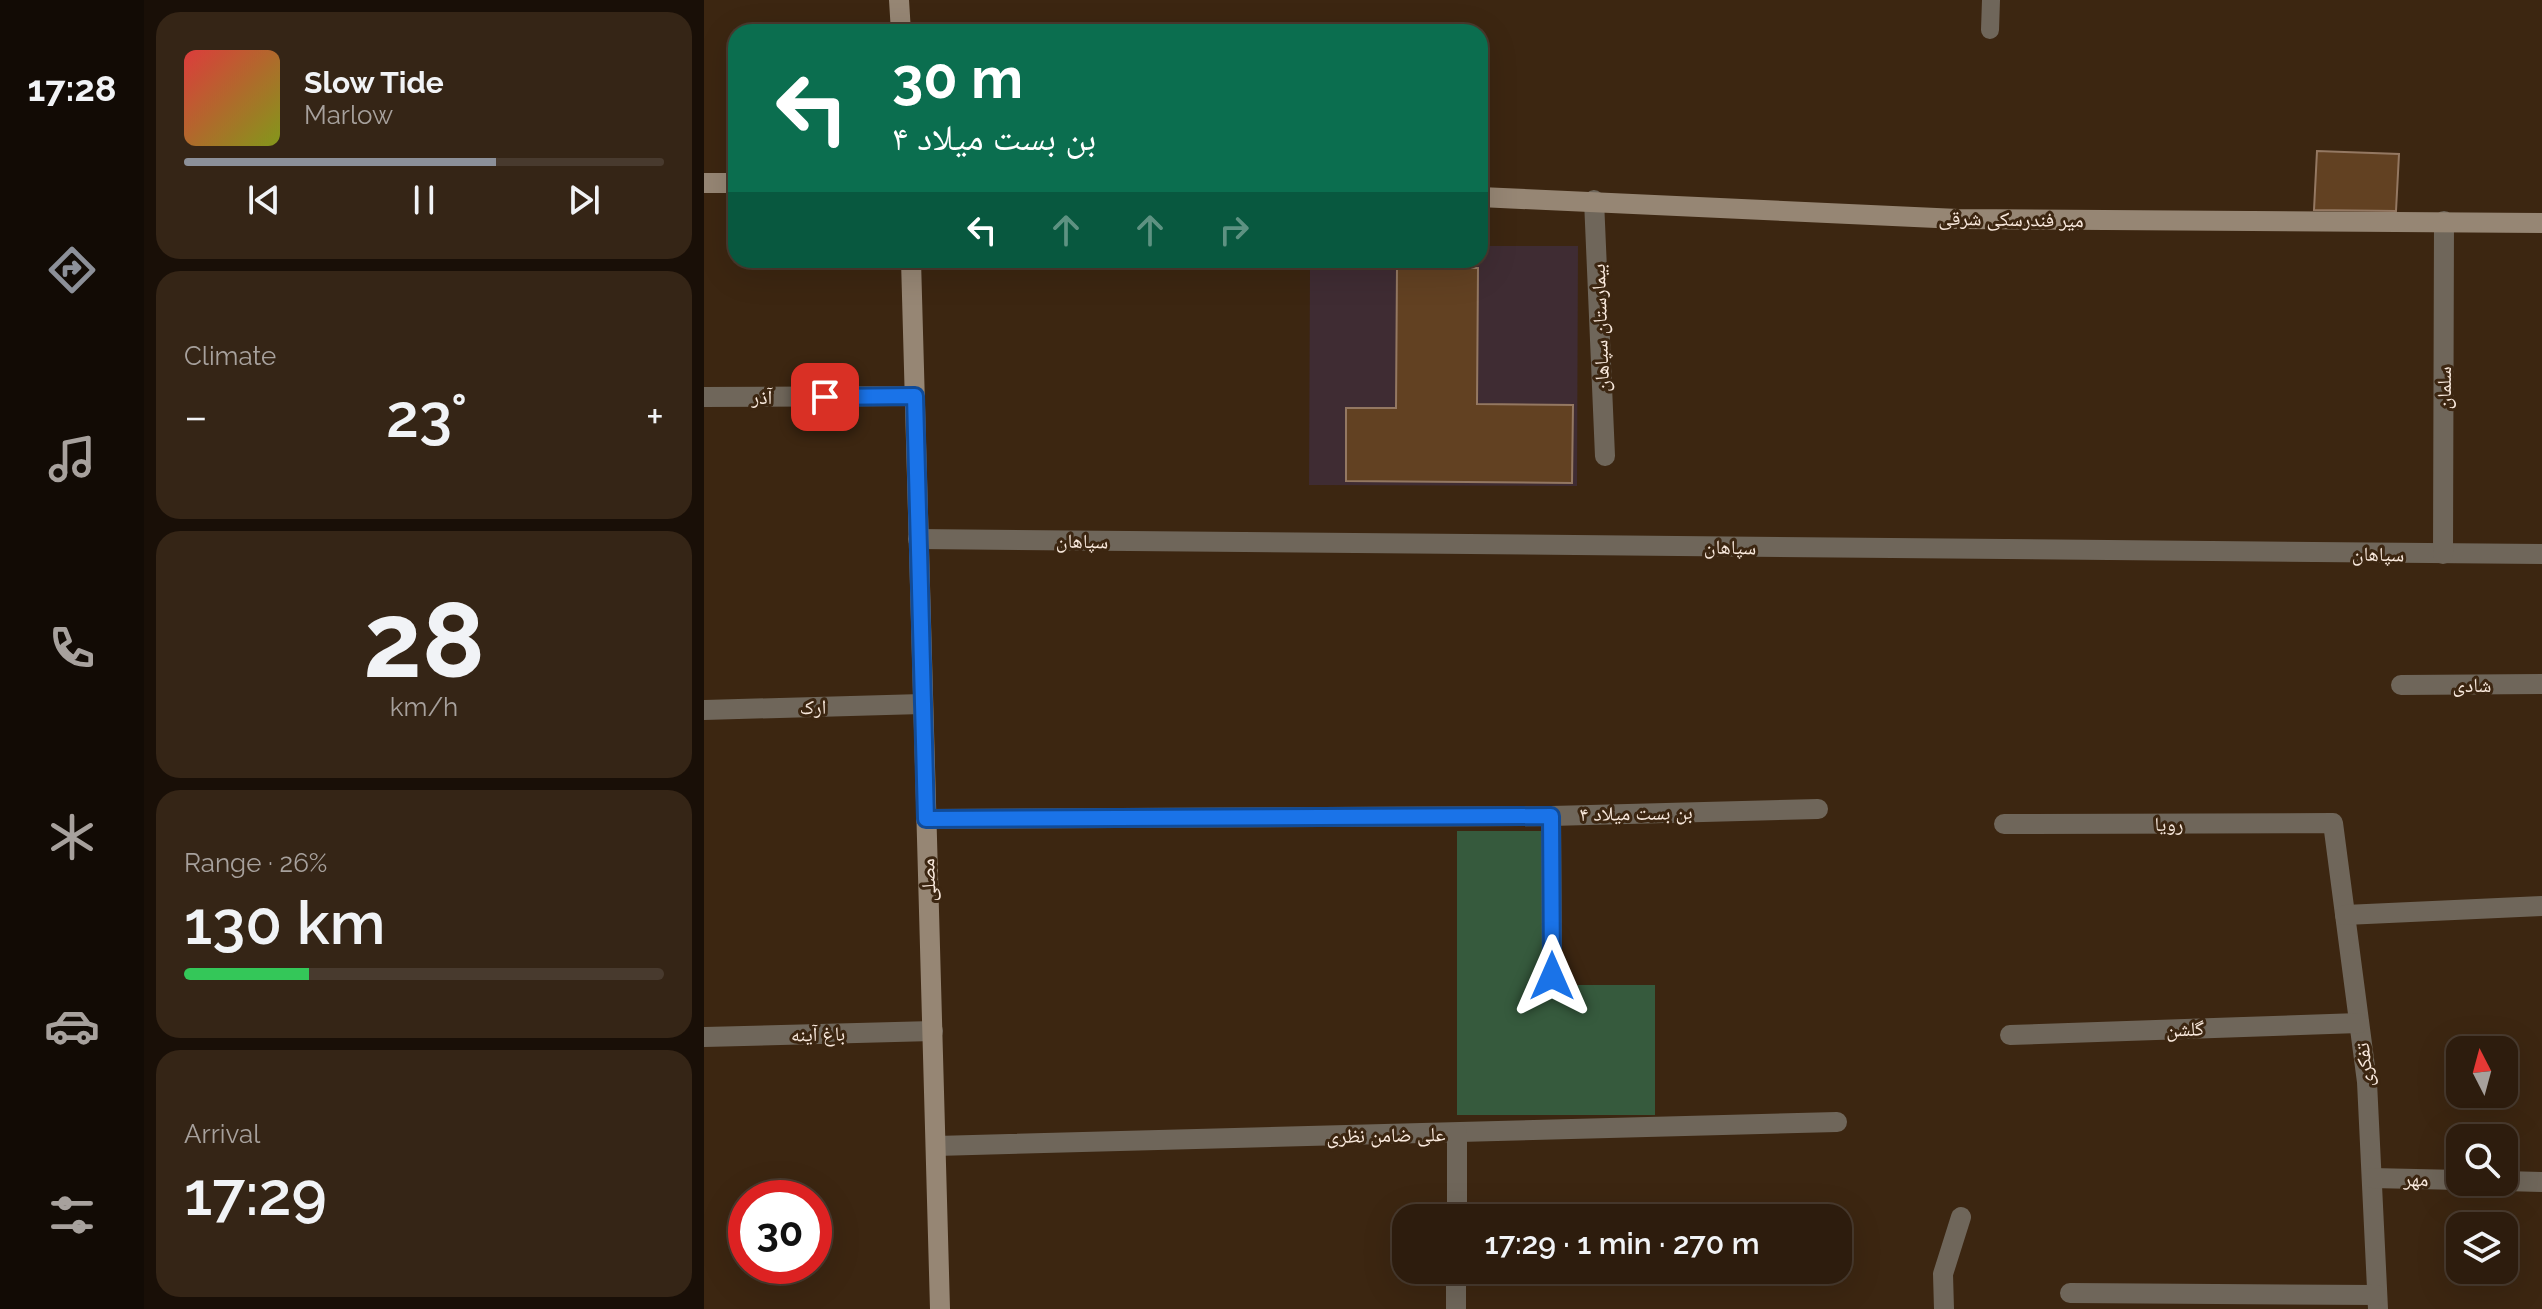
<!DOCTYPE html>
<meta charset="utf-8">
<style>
:root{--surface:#2d1c0d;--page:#352516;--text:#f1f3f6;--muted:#a7a19d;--line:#483a2e;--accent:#8c9099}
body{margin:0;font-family:Raleway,"Noto Naskh Arabic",sans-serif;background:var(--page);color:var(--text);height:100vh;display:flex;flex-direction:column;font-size:30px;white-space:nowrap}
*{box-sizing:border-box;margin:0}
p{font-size:26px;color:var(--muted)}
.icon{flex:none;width:44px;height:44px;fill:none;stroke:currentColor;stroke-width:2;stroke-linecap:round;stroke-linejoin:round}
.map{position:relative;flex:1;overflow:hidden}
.drawer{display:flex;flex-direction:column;gap:12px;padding:12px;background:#190f07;width:560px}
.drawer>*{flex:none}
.top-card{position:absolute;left:24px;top:24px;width:760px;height:244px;border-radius:24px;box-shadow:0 8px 32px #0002,0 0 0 2px var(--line);background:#0b6e4f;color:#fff;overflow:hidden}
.needle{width:52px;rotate:354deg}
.tools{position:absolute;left:1742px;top:1036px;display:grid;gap:16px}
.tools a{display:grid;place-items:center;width:72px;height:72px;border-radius:16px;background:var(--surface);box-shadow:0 8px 32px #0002,0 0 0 2px var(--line);font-size:40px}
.speed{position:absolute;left:24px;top:1180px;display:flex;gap:16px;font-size:40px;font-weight:700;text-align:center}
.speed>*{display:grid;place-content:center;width:104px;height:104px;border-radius:50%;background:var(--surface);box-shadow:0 8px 32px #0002,0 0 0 2px var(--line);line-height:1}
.speed .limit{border:12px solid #d22;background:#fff;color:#111}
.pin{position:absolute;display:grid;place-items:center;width:68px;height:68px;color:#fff;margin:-34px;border-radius:16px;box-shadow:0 4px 12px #0006}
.me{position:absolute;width:88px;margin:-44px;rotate:0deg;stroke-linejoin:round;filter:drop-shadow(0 0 6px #0008)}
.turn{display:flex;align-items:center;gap:28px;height:168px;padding:0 32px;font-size:36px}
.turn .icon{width:104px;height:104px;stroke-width:2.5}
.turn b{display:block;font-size:56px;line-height:68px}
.lanes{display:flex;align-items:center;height:76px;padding:0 32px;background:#0003;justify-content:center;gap:40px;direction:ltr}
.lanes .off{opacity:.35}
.big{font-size:60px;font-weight:600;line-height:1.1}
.drawer .card{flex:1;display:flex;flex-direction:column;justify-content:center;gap:12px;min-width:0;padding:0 28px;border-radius:24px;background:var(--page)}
.drawer .dial{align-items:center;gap:0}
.dial b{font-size:104px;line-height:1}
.song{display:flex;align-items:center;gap:24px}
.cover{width:96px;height:96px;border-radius:12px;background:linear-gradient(135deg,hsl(0 70% 55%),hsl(70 70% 35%))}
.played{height:8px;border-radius:4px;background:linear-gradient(90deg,var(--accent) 65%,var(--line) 65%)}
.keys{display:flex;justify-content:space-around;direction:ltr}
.heat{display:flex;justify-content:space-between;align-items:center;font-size:44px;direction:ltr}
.charge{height:12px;border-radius:6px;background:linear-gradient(90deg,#34c759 26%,var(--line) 0)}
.trip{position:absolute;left:688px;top:1204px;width:460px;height:80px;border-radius:24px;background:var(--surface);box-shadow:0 8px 32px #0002,0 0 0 2px var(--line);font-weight:600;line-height:80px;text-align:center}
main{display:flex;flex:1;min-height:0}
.tab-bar{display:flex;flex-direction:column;width:144px;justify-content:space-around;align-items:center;background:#120b05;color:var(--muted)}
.tab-bar .icon{width:56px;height:56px}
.tab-bar .current{color:var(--accent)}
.tab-bar b{font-size:36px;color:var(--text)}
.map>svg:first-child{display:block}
.medical{fill:#3f2c33}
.forest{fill:#365a3d}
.building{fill:#624122;stroke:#947862;stroke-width:2}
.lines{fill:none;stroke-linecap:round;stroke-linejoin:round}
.service{stroke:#6f665a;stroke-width:18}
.minor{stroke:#6f665a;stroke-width:20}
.secondary{stroke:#968674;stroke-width:20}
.route-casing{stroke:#114b97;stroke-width:20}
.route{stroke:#1a73e8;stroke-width:14}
.labels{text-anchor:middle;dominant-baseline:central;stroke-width:6;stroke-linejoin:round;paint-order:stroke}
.street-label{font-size:20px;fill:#f9e9dd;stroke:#3c2611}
</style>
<main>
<nav class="tab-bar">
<b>17:28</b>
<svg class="icon current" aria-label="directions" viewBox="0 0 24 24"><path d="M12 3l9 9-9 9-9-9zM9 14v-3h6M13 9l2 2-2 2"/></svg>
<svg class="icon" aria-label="music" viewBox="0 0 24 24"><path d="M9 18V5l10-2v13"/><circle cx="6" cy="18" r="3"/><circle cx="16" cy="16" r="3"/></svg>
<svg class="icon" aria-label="phone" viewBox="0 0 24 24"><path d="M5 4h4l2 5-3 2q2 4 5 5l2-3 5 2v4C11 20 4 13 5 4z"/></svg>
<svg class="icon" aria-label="climate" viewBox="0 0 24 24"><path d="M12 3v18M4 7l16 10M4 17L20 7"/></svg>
<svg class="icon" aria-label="car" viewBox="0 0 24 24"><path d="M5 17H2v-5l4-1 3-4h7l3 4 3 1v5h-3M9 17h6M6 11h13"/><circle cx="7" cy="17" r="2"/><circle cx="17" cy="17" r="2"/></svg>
<svg class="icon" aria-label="filters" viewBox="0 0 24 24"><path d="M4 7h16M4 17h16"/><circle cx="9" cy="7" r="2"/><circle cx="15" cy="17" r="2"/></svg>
</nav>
<section class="drawer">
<div class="card">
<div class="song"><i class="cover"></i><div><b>Slow Tide</b><p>Marlow</p></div></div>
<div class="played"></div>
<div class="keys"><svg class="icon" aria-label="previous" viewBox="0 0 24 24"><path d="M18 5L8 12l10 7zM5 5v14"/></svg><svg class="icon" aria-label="pause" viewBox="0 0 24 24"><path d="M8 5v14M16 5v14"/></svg><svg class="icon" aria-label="next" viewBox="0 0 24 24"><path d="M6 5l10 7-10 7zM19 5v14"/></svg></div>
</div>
<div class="card"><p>Climate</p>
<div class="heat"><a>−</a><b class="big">23°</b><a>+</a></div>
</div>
<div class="card dial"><b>28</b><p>km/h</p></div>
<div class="card"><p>Range · 26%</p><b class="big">130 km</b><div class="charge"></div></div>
<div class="card"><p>Arrival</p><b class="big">17:29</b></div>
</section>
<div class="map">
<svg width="1838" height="1309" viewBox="0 0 1838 1309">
<rect width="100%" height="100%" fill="#3c2611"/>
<!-- medical -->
<polygon class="medical" points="776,246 874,246 873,486 605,485 606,260 776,260"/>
<!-- forest -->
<polygon class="forest" points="753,831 839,831 839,985 951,985 951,1115 753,1115"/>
<!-- building -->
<g class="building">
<polygon points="1613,151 1695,154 1692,211 1610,210"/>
<polygon points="693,267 774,268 773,404 869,405 868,483 642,481 642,408 692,408"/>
</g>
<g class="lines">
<!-- service -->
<polyline class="service" points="1286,30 1287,0"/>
<!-- minor -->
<g class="minor">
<polyline points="890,200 901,456"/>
<polyline points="0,397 211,396"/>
<polyline points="214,539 1838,554"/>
<polyline points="1739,554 1740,221"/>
<polyline points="1697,685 1838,684"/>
<polyline points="0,710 218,704"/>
<polyline points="847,816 848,976"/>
<polyline points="222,819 847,816 1114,809"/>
<polyline points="1300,824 1629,823 1663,1082 1674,1309"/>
<polyline points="1641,915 1838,906"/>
<polyline points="1306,1035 1655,1023"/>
<polyline points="0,1037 229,1031"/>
<polyline points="232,1146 1133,1122"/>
<polyline points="1668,1178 1756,1180"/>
<polyline points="1800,1181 1838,1182"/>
<polyline points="753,1218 753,1133"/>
<polyline points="1366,1293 1673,1295"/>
<polyline points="752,1309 752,1270"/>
<polyline points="1240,1309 1239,1274 1257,1217"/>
</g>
<!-- secondary -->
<g class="secondary">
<polyline points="195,0 197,32"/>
<polyline points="0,183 32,183"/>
<polyline points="776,197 1254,219 1838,223"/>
<polyline points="207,260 236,1309"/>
</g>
</g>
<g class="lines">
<defs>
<polyline id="route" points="121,397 211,396 222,819 847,816 848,976"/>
</defs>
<!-- route casing -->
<use href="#route" class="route-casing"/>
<!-- route -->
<use href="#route" class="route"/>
</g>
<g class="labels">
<!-- street labels -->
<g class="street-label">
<text transform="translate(1307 219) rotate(1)">میر فندرسکی شرقی</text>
<text transform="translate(896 328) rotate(-92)">بیمارستان سپاهان</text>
<text transform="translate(1740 388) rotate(-90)">سلمان</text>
<text x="58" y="397">آذر</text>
<text transform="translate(378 541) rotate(1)">سپاهان</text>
<text transform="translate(1026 547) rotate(1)">سپاهان</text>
<text transform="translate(1674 554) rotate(1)">سپاهان</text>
<text x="1768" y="685">شادی</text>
<text transform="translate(109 707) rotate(-1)">ارک</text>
<text transform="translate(932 813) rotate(-1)">بن بست میلاد ۴</text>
<text x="1465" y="824">رویا</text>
<text transform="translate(224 880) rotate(-92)">مصلی</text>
<text transform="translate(1481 1029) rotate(-2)">گلشن</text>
<text transform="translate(114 1034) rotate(-1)">باغ آینه</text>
<text transform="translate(1660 1065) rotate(-96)">تفکری</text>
<text transform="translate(682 1135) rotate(-1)">علی ضامن نظری</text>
<text transform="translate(1712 1179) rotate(1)">مهر</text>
</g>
</g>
</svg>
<div class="tools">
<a><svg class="needle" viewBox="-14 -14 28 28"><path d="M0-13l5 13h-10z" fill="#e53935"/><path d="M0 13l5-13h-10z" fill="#a7a19d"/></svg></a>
<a><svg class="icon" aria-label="search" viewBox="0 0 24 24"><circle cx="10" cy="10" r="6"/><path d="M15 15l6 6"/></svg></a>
<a><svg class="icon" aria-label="layers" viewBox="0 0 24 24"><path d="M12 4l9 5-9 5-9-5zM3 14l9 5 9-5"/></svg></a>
</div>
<div class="speed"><div class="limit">30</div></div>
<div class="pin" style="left:121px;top:397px;background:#d93025"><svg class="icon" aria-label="arrive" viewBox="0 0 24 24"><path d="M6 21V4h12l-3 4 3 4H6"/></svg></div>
<svg class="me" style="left:848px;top:976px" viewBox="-20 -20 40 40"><path d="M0-17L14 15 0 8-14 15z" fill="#1a73e8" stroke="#fff" stroke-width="4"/></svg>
<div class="trip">17:29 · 1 min · 270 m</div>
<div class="top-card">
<div class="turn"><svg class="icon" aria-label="left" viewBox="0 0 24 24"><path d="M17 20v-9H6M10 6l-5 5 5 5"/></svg><div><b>30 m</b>بن بست میلاد ۴</div></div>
<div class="lanes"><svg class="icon" aria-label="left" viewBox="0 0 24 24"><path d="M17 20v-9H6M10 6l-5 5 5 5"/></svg><svg class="icon off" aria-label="ahead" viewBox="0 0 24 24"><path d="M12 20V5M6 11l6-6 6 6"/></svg><svg class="icon off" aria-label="ahead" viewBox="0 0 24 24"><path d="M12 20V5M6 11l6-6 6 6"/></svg><svg class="icon off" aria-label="right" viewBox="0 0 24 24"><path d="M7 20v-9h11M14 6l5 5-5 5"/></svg></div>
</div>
</div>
</main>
